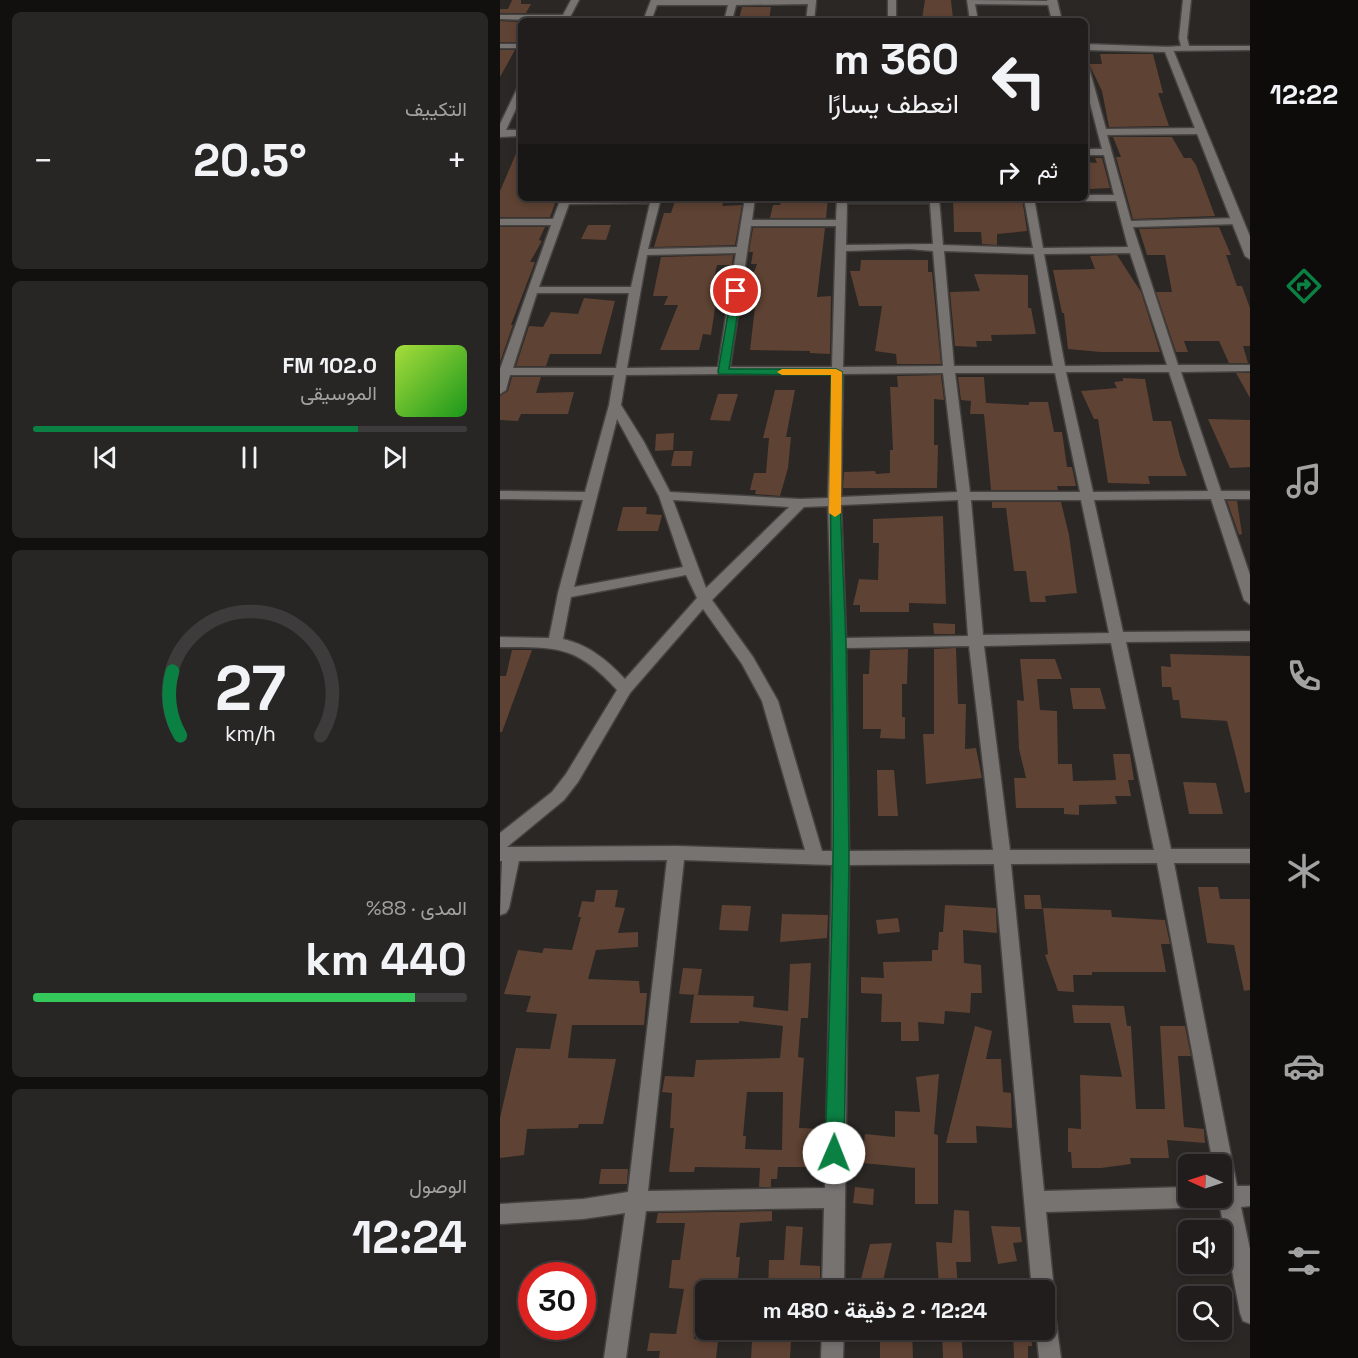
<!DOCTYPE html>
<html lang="ar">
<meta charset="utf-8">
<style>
:root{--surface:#201d1c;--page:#282625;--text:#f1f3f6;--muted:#a2a2a3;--line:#3d3b3b;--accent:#0b8043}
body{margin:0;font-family:"Space Grotesk",Vazirmatn,sans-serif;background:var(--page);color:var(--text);direction:rtl;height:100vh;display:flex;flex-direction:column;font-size:22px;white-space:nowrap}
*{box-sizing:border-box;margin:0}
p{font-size:20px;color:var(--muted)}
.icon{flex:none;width:33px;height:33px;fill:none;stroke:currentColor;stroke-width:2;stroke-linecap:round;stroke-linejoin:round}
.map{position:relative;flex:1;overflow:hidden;direction:ltr}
.details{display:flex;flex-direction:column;gap:12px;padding:12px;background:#12100f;width:500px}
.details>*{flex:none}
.hud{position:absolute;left:18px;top:18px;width:570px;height:183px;border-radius:9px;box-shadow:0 3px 9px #0003,0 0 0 2px var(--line);direction:rtl;background:#201d1c;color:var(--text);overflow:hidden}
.needle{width:39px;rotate:273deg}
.fabs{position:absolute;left:678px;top:1154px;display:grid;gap:12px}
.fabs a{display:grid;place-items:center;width:54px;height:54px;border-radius:9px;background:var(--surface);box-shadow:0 3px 9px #0003,0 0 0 2px var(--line);font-size:30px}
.speed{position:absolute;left:18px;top:1262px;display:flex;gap:12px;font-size:30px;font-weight:700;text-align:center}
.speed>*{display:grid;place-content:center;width:78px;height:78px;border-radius:50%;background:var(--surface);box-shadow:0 3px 9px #0003,0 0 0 2px var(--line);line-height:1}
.speed .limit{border:9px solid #d22;background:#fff;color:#111}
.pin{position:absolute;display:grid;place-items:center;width:51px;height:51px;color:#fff;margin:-26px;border:3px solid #fff;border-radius:50%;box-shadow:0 2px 6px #0007}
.me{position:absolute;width:66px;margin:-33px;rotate:1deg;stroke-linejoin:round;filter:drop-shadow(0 0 4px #0008)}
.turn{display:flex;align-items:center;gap:21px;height:126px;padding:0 30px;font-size:27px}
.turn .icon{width:78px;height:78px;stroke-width:2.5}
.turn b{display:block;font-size:42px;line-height:51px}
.then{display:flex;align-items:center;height:57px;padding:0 30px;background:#0003;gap:12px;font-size:22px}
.big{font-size:45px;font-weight:700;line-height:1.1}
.details .tile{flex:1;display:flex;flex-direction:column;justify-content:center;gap:9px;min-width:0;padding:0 21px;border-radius:9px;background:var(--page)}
.details .dial{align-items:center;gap:0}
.dial svg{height:156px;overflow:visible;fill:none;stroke:var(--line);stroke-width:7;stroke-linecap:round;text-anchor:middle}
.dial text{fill:var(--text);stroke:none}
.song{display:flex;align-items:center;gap:18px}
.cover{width:72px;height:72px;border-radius:9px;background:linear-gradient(135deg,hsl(80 70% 55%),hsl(120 70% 35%))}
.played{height:6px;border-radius:3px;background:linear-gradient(90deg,var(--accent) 75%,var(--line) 75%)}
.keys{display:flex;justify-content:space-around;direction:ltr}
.heat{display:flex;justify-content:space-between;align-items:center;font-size:33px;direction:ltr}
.charge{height:9px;border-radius:4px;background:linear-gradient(90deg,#34c759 88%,var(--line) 0)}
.trip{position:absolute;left:195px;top:1280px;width:360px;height:60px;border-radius:9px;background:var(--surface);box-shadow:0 3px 9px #0003,0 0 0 2px var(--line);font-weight:700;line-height:60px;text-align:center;direction:rtl}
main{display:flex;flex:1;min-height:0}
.dock{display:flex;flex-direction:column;width:108px;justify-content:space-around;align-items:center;background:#0d0c0b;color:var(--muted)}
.dock .icon{width:42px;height:42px}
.dock .active{color:var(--accent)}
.dock b{font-size:27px;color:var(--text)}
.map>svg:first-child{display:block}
.building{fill:#5e4233;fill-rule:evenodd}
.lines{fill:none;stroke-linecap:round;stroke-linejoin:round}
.minor-casing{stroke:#454240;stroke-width:3}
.secondary-casing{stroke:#454240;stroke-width:3}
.minor{fill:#777371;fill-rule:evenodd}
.secondary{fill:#777371;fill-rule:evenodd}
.route{fill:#0b8043;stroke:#07532c;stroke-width:1.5}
.slow{fill:#f59e0b}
</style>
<main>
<nav class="dock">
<b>12:22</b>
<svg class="icon active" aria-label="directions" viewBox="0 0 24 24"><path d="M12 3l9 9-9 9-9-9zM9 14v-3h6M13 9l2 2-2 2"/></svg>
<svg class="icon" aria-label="music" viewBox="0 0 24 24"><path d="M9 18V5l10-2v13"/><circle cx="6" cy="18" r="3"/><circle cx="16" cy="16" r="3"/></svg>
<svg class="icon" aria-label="phone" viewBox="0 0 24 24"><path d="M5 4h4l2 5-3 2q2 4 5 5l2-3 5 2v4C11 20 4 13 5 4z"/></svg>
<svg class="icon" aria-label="climate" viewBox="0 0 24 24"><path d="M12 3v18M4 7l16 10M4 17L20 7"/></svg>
<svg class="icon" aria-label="car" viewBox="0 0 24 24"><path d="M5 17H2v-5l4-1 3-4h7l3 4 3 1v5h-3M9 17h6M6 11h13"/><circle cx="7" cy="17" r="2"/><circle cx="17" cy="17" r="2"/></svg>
<svg class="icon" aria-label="filters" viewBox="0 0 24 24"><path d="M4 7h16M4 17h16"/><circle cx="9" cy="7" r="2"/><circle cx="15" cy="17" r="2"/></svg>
</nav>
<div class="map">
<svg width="751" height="1358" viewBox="0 0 751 1358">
<rect width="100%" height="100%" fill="#2a2725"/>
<!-- building -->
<g class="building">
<polygon points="12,0 21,0 21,4 31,4 26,13 0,13 0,9 8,9"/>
<polygon points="425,0 451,0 453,19 422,19"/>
<polygon points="242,7 271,7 269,20 239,19"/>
<polygon points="0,21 21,22 20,42 0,42"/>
<polygon points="0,50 15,50 0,77"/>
<polygon points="600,54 653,54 663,93 658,93 669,126 609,127 602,91 589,64 602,64"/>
<polygon points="613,137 672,137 684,158 691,158 696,165 715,216 633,219 616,157 621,157"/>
<polygon points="21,142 21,198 57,198 50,217 0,217 0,191"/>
<polygon points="595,158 602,158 610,188 590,189 585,178 585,162 597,163"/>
<polygon points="176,198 225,198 222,206 242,205 235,245 154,247 164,213 171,213"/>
<polygon points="282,198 328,198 326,218 270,218 273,205 280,205"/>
<polygon points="453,198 522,198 527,231 497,234 497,245 482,244 481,232 454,232"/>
<polygon points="88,225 111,225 106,240 81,239"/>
<polygon points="0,227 45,227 39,240 42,241 30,262 35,262 11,325 13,325 0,362"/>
<polygon points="719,227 731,255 726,255 737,286 742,286 750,308 750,346 743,346 748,363 729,363 719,341 684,341 688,352 676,352 656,292 672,292 665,255 647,255 639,229"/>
<polygon points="253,228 325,228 317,297 331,296 330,354 310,353 310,351 250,350 255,307 243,308 246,293 257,264 251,264 253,252 249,252"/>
<polygon points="233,255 232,265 217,265 210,295 217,295 211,335 203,334 199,350 160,350 178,305 164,305 168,296 153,296 161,257"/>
<polygon points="617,255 641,292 660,352 601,352 568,349 564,313 562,313 553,270 595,269 590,256"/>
<polygon points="361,260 428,260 428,272 432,272 441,364 397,364 396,354 375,351 382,306 359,306 350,271 360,271"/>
<polygon points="474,274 528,275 528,308 531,308 536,334 491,335 492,341 476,341 477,347 455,346 450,292 480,291"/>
<polygon points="84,298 115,301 101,354 50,354 46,366 16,366 29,326 43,327 51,312 78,314"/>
<polygon points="736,373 750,373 750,398"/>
<polygon points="441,375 444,400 434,399 434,445 438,445 437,488 343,488 344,472 375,471 376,474 390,473 390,450 393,450 390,387 398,387 397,376"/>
<polygon points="12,377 41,377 36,393 74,392 68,414 21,414 18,421 0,420 0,396 8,391"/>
<polygon points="458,377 484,377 486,403 529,405 529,402 548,402 554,432 562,432 567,467 572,467 576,486 557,486 558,490 491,490 484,414 470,414 471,401 461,400"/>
<polygon points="623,378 645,379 653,421 671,421 680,457 687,476 648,476 650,484 608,483 598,419 594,419 581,391 617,388 614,382 623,381"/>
<polygon points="275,390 295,390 286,437 291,437 288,468 280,496 255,494 256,490 250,490 254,473 266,473 269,438 263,438"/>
<polygon points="218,394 238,394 230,421 210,420"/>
<polygon points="708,419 750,420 750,467 730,468"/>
<polygon points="174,433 173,450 155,451 156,434"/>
<polygon points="174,451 193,451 191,466 171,466"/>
<polygon points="727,501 737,501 742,534 739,535"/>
<polygon points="492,502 561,502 569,535 577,593 545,596 546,602 530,602 526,571 514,571 506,508 492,508"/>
<polygon points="123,507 147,507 146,514 162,515 158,531 117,531"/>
<polygon points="443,516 446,604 409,603 409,612 360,612 360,605 353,605 359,579 378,580 379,543 373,543 373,519"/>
<polygon points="433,623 455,624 455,634 434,634"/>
<polygon points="456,648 458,704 466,704 465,749 476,748 482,778 426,784 423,734 434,734 434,649"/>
<polygon points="408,649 407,684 402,684 402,717 405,717 405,739 380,738 381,729 363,729 363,674 369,674 370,650"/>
<polygon points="12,650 32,650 2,732 0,732 0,676 6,676"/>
<polygon points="670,654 750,656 750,792 745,793 727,721 681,718 679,700 673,700 671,687 662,687 661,666 671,667"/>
<polygon points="520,659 555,659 562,679 537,679 540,710 557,711 558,764 572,764 573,781 616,780 613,754 630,754 634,780 628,780 631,796 615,796 617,804 579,805 579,815 564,814 564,808 516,808 514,778 526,778 519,749 517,700 524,701"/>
<polygon points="570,688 600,688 606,709 573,709"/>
<polygon points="377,770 394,770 398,816 378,816"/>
<polygon points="683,782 716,783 723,814 689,814"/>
<polygon points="698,887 718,887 720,899 750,899 750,990 744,991 734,945 707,943"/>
<polygon points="96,890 118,890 115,907 125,908 118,933 138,932 138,947 96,950 88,979 139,981 140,993 147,993 144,1025 72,1025 68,1058 116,1059 103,1124 79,1124 78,1128 27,1129 24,1155 0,1158 0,1118 16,1048 50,1049 57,1014 26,1012 31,996 4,994 18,950 42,953 44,948 72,950 81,917 78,917 82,901 94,902"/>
<polygon points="524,895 540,895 542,909 525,909"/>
<polygon points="222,905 251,906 248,931 219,930"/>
<polygon points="445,905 496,908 497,933 463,930 464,963 481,965 482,993 471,993 470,1013 445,1011 444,1024 418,1022 419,1041 401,1041 401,1022 381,1022 382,994 361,993 361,977 384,978 383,962 432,961 432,950 438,950 439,932 443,932"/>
<polygon points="543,908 611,910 612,917 665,920 670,944 661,944 666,972 592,972 592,975 573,975 574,992 558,991 545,955 548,954"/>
<polygon points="282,914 328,915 327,938 280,942"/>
<polygon points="398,918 400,932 378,934 376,920"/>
<path d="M311,963L308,1018H301L298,1057L304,1058L299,1128L324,1129L323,1167H278L277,1179H271V1187H259L260,1168L195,1167L194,1172H169L174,1128H170L172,1093L162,1092L165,1076L194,1077L196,1060L280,1058L283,1026L239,1021V1023H190L194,995L254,996L253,1007L288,1011L290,964ZM247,1092H283L282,1150L245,1149L246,1136H243Z"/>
<polygon points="183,968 202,969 198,995 179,994"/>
<polygon points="572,1005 624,1006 627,1026 631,1026 636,1109 665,1109 660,1026 685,1026 691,1056 678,1056 684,1127 704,1129 705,1143 667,1140 669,1158 630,1158 631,1164 601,1168 572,1168 571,1152 568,1152 568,1128 581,1129 580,1075 622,1077 610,1023 574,1023"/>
<polygon points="475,1026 492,1031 486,1059 501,1059 503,1092 511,1093 512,1128 476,1126 477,1143 446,1143"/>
<polygon points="439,1074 434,1134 438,1135 438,1204 415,1204 415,1168 362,1163 365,1134 395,1137 395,1111 420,1112 416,1077"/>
<polygon points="101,1169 128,1169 127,1184 99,1184"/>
<polygon points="355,1187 374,1189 373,1205 353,1203"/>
<polygon points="454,1210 469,1211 471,1262 456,1262 458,1287 439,1287 436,1242 452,1243"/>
<polygon points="272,1211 272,1221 240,1223 236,1257 240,1257 237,1290 200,1290 194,1339 218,1341 216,1358 159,1358 160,1351 147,1351 150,1333 176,1334 184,1289 169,1288 172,1260 180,1260 185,1223 156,1223 158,1213"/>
<polygon points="286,1226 303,1227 300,1265 320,1266 320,1286 303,1286 303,1290 268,1290 269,1260 284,1260"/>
<polygon points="491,1226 520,1227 522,1242 513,1243 517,1261 498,1264"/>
<polygon points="392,1243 381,1289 360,1283 370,1244"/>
<polygon points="380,1329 412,1329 413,1358 380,1358"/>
<polygon points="513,1329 531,1329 532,1346 528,1346 528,1358 514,1358"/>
<polygon points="461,1330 463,1358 443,1358 442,1331"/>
<polygon points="252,1341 291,1341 290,1358 251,1358"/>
</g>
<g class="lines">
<defs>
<g id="minor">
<polygon points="71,0 79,0 68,21 0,19 0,15 63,15"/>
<polygon points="151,0 316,0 316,2 314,21 306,21 308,4 236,5 232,21 224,21 228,5 157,5 151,21 143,21"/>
<rect x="388" y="0" width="8" height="21"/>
<polygon points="467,0 552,1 556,3 552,5 475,4 478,21 470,21"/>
<polygon points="683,0 691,0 687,38 689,46 751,46 751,50 666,51 666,47 681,46 679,38"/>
<rect x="0" y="44" width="21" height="4"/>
<path d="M585,66L589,68L606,129L702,128L706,131L702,134L607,135L631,221L738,218L743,221L738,224L633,227L678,365H751V371L681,372L721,491H751V499H724L751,578V605L744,600L711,499L594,500L623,632L751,631V641L626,642L671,849H751V863H674L737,1186H751V1206L741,1207L751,1254V1324L743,1321L740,1313L720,1207L546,1212L554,1290L552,1294L561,1358H539L536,1329H544V1290H532L494,864L349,865L344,1290H322L324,1208L146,1211L126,1358H104L125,1213L83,1219L0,1224V1204L83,1199L128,1192L167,860L19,861L9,908L6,913L0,915L2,861H0V833L52,792L66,774L117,690C76,645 57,647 0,647V637L49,638L58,593L83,500L0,499V491L85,492L109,405L114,375H10L6,390L0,394V369L51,225H0V219H53L61,198H161L148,249L237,247L245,198H255L252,220H336L337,198H439L443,245L533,248L524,198H534L543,248L628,247L616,201H585L580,198H585V195H614L604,155H585V149H602L585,84ZM150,203L131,287H39L69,204ZM347,203H430L433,244L346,245ZM251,226H336L332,367H230ZM409,249L433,251L443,366L343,367L346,251ZM444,251L534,254L553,366H454ZM236,253L218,367L127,368L147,255ZM630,253L667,365L565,366L544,254ZM37,293H129L116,368H13ZM566,372H669L708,491L593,492ZM443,373L457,492L341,497L343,374ZM455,373H555L580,492H470ZM219,374H332L328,498L300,499L170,492L144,442L121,405L126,375ZM117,419L159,496L183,567L74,587ZM173,500L289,507L206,588ZM458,500L468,636L346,638L341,505ZM471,500H581L609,633L483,635ZM328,506L332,643V851H322L278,701L253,657L212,600L304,507ZM186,575L197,598L125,679C107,660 89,645 63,639L71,597ZM203,609L242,664L262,701L305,850L176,846L7,847L64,800L78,782L130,693ZM611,643L654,850H510L484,646ZM469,646L493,850L349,851L346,648ZM184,860L332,865L325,1188L148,1191ZM657,863L713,1164H722V1197H688V1187L544,1191L511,864Z"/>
<polygon points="21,86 21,98 6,130 21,130 21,136 0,137 0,124 17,89"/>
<polygon points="322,1329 344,1329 343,1358 321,1358"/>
</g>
<g id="secondary">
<polygon points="547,0 557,0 562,21 552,21"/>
<polygon points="585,44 672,47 751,239 751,260 745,256 665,52 585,50"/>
</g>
</defs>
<!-- minor casing -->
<use href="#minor" class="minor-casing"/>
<!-- secondary casing -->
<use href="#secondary" class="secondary-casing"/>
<!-- minor -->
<use href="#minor" class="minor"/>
<!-- secondary -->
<use href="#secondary" class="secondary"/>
</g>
<!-- route -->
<path class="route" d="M236,288L241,291L229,369H336L342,372L340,501L346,643L349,858L344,1153L341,1159L334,1162L328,1159L325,1153C328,1054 332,956 333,857C335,696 328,536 331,375L219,374L218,372L232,291Z"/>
<!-- slow -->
<polygon class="slow" points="336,369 342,372 341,513 335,517 329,513 331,375 282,375 277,372 282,369"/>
</svg>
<div class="fabs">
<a><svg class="needle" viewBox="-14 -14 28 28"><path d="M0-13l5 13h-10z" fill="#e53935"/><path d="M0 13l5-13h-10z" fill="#a2a2a3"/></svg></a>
<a><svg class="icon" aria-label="sound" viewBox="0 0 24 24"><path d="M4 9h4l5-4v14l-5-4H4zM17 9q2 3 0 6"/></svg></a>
<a><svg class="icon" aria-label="search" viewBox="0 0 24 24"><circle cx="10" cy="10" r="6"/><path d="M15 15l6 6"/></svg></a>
</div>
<div class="speed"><div class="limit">30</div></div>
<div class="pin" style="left:236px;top:291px;background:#d93025"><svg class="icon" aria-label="arrive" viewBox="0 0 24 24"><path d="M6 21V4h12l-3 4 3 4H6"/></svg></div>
<svg class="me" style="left:334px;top:1153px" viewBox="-20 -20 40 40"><circle r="19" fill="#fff"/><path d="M0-13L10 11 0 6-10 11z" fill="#0b8043"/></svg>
<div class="trip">12:24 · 2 دقيقة · 480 m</div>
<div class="hud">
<div class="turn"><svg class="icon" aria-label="left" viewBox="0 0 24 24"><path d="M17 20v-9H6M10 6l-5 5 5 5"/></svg><div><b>360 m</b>انعطف يسارًا</div></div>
<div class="then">ثم<svg class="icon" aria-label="right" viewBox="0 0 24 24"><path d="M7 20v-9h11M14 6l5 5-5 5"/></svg></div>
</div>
</div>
<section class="details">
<div class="tile"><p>التكييف</p>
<div class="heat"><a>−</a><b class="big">20.5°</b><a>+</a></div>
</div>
<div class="tile">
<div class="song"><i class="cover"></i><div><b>102.0 FM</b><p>الموسيقى</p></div></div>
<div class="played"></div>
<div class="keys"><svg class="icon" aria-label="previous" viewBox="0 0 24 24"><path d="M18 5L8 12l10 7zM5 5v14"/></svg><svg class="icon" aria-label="pause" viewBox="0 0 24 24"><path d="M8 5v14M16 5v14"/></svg><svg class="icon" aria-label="next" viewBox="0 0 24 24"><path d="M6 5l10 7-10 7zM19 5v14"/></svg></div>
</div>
<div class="tile dial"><svg viewBox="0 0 100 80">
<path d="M14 69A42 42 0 1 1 86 69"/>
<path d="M14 69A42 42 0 0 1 10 36" stroke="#0b8043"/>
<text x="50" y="56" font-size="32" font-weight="700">27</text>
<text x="50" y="72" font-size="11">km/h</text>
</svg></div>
<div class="tile"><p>المدى · 88%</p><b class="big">440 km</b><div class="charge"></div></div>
<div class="tile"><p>الوصول</p><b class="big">12:24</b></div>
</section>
</main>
